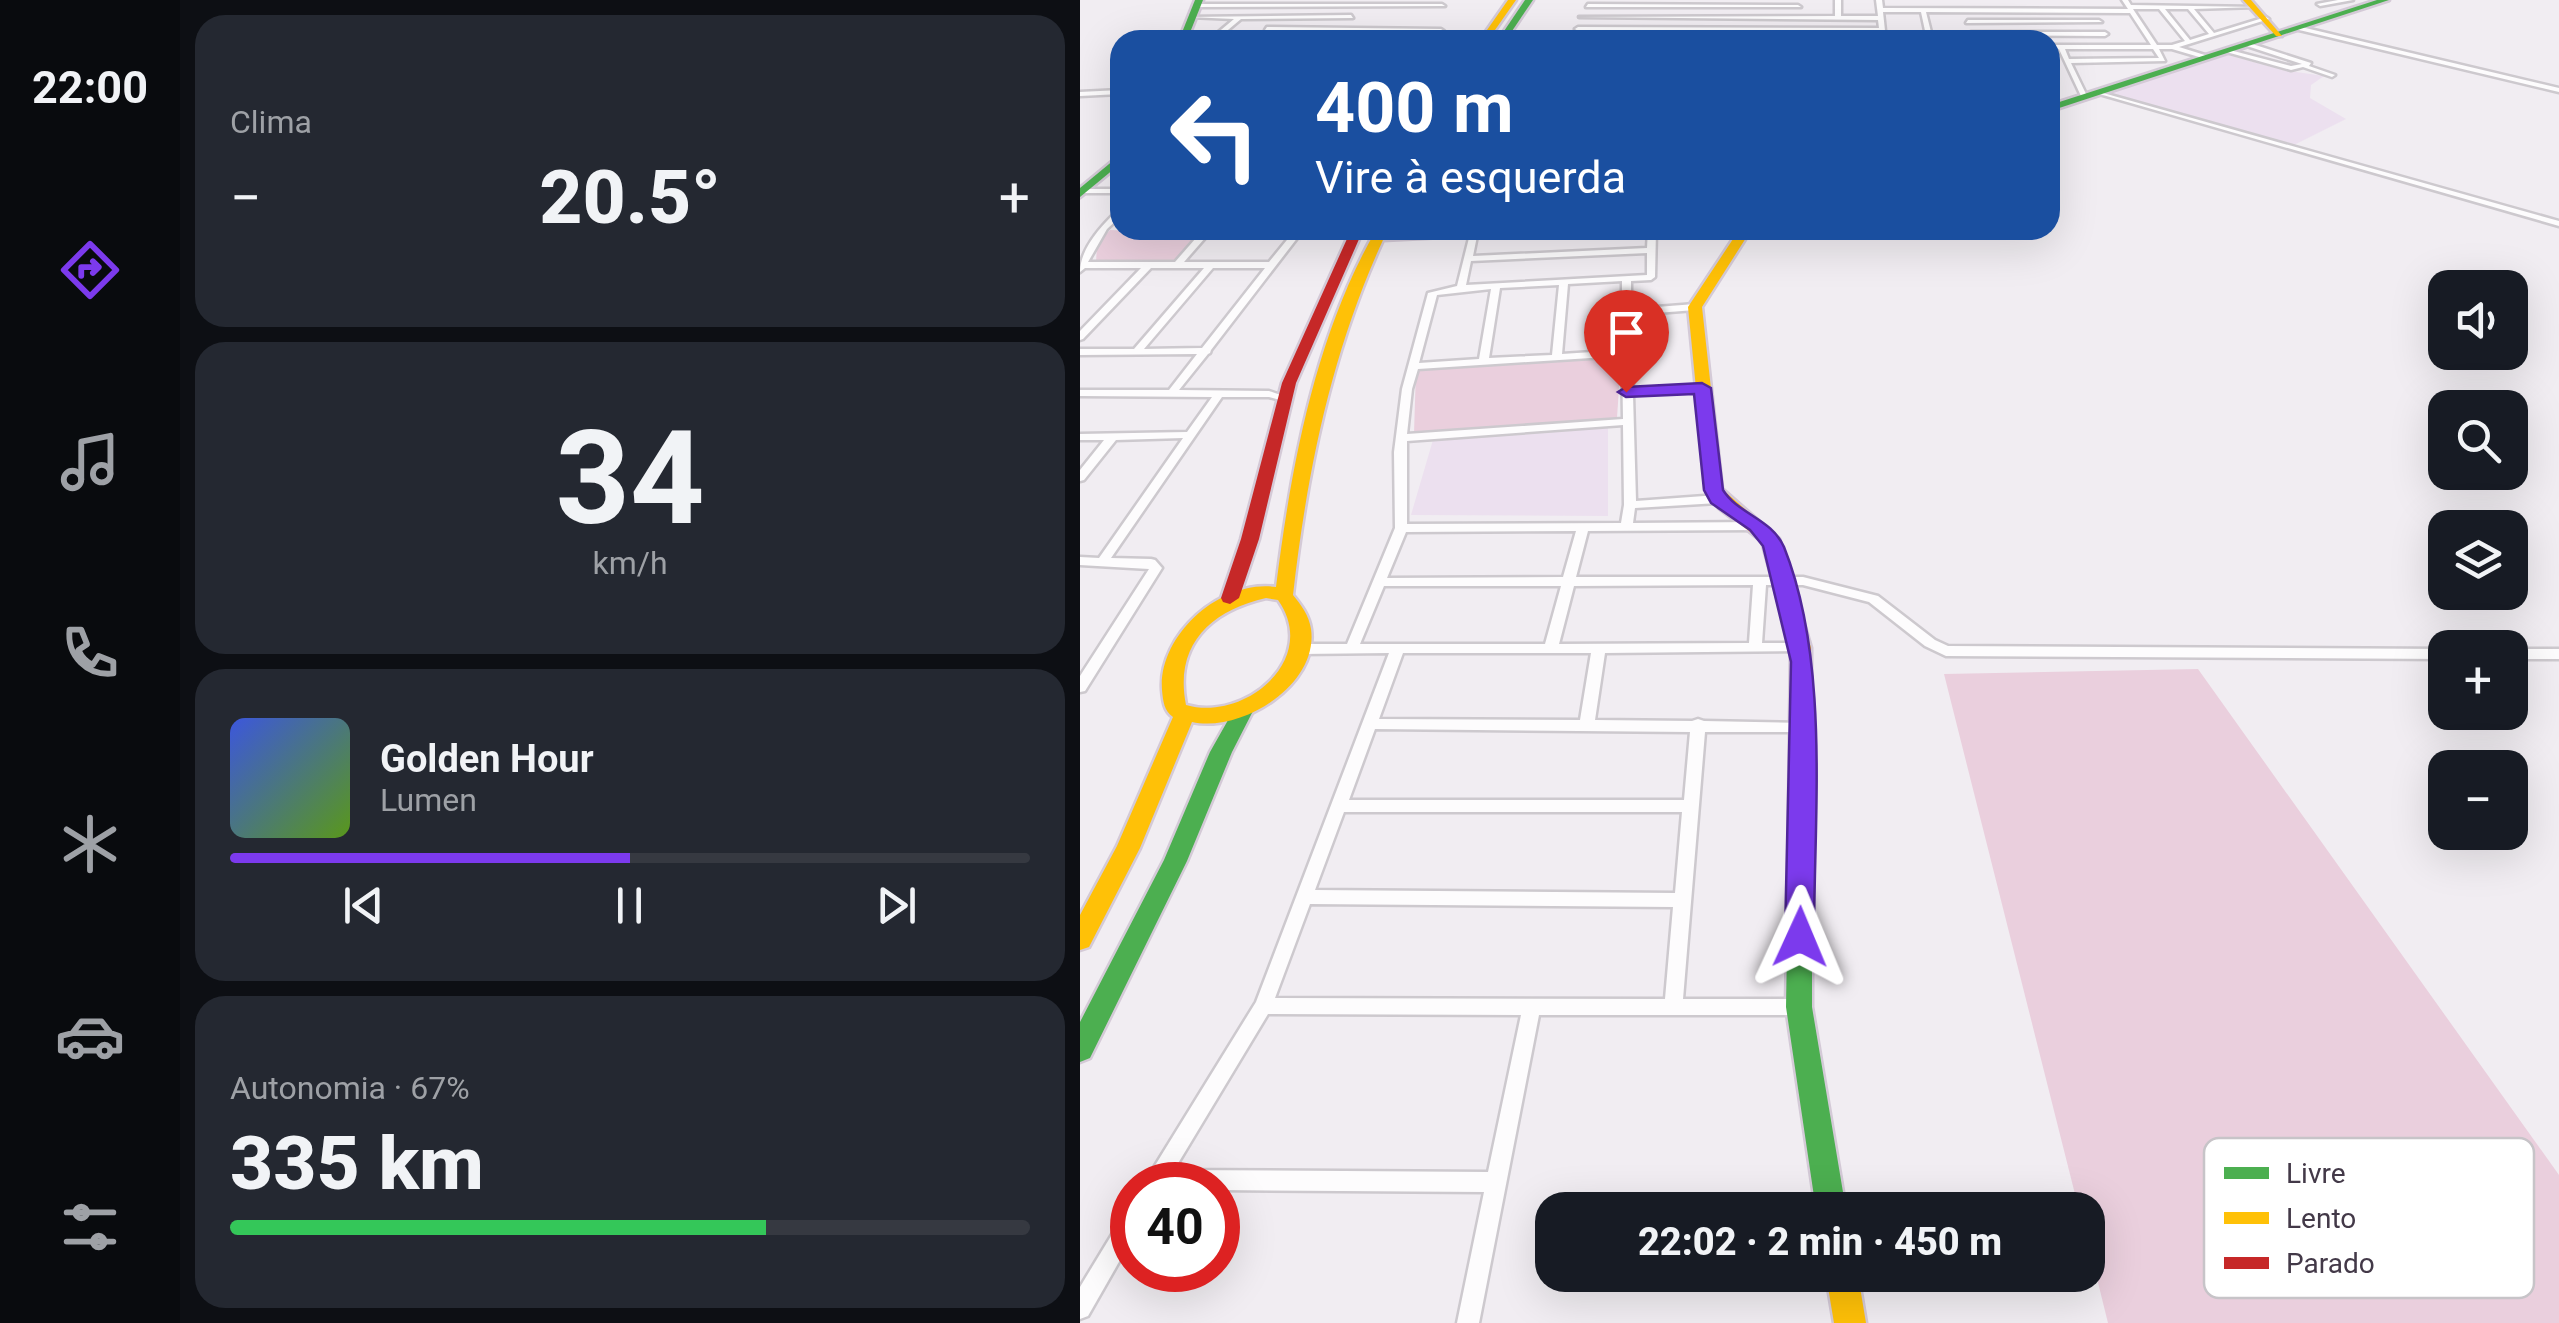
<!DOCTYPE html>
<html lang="pt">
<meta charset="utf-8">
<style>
:root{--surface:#171b24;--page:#242831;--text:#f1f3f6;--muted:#9ea1a6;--line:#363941;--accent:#7c3aed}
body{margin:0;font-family:Roboto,sans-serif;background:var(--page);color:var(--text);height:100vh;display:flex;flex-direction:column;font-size:38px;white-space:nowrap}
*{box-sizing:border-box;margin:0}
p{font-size:32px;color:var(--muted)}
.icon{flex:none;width:55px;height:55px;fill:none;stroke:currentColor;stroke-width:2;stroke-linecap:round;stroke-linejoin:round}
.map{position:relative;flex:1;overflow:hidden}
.drawer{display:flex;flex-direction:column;gap:15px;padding:15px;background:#0d0f14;width:900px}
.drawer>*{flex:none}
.hud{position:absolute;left:30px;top:30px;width:950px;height:210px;border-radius:30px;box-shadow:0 10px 40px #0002;background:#1a4fa0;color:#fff;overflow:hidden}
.tools{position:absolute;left:1348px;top:270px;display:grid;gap:20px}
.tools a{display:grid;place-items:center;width:100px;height:100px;border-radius:20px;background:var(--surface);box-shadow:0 10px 40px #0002;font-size:50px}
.speed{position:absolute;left:30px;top:1162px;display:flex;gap:20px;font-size:50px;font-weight:700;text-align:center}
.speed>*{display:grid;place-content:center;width:130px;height:130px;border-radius:50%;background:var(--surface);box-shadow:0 10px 40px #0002;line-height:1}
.speed .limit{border:15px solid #d22;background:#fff;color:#111}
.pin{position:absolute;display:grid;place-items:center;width:85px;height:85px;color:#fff;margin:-102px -42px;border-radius:50% 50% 50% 0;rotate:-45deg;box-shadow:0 0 10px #0007}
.pin .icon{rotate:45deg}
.me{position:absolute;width:110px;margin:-55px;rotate:1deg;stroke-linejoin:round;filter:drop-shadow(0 0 8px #0008)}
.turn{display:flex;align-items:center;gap:35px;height:210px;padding:0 40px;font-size:45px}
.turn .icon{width:130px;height:130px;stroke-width:2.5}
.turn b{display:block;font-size:70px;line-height:85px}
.big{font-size:75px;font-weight:800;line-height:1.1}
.drawer .widget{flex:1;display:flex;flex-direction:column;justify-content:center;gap:15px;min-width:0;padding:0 35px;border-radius:30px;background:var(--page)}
.drawer .dial{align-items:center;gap:0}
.dial b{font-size:130px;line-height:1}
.song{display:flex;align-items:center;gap:30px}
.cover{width:120px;height:120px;border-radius:15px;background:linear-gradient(135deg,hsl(230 70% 55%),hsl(90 70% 35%))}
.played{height:10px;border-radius:5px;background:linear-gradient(90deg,var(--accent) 50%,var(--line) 50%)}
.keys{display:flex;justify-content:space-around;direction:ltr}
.heat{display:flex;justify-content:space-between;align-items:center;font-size:55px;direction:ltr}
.charge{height:15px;border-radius:8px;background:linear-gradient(90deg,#34c759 67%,var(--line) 0)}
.trip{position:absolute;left:455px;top:1192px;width:570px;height:100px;border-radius:30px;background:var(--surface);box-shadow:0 10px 40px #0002;font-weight:800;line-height:100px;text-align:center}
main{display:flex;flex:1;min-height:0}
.tabs{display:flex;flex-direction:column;width:180px;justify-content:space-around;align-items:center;background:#090b0e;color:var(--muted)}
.tabs .icon{width:70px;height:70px}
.tabs .selected{color:var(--accent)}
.tabs b{font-size:45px;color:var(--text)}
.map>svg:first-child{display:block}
.education{fill:#ece0ef}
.green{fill:#eacfdd}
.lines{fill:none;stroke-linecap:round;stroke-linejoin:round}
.street-casing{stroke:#cdc9ce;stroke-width:5}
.fast-casing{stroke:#d4cad7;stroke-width:5}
.slow-casing{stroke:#d4cad7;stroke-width:5}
.jam-casing{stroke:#d4cad7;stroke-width:5}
.street{fill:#fdfcfd;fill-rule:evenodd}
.fast{fill:#4caf50;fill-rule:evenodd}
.slow{fill:#ffc107;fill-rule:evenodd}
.jam{fill:#c62828;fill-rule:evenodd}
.route{fill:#7c3aed;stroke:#51269a;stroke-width:2.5}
.key{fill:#fff;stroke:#c7c4c8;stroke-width:2.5}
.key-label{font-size:28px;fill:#433948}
</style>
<main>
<nav class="tabs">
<b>22:00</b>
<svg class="icon selected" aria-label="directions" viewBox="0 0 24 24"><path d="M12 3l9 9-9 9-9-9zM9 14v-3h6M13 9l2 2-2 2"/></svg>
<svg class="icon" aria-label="music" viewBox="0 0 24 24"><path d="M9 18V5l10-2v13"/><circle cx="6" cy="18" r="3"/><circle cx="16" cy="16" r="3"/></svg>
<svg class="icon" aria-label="phone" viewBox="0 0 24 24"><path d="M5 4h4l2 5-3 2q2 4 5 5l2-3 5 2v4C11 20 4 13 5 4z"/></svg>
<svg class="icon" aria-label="climate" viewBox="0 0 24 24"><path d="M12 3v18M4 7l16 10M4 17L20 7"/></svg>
<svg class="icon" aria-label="car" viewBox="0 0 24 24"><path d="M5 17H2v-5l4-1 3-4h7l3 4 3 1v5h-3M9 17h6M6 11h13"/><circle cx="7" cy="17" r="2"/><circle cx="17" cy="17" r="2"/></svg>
<svg class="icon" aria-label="filters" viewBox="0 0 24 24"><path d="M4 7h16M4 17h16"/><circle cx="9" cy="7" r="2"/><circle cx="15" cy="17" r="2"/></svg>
</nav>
<section class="drawer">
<div class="widget"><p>Clima</p>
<div class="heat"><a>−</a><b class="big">20.5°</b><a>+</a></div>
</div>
<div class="widget dial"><b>34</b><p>km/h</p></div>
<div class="widget">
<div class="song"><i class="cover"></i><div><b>Golden Hour</b><p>Lumen</p></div></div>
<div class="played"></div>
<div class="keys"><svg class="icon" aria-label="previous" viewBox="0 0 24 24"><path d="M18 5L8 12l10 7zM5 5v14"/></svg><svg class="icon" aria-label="pause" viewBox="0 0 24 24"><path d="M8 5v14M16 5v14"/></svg><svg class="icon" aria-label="next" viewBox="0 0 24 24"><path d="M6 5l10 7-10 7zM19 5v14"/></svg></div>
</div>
<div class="widget"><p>Autonomia · 67%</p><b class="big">335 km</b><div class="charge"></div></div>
</section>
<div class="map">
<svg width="1479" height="1323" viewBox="0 0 1479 1323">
<rect width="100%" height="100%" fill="#f1edf2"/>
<!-- education -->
<g class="education">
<polygon points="1148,55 1203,70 1244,76 1231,85 1230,98 1266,119 1212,146 1027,93"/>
<polygon points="528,428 528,516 331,515 353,440"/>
</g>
<!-- green -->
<g class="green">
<polygon points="30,230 121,234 95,264 16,263 17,245"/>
<polygon points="541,357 537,418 334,433 336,370"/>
<polygon points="1118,669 1479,1175 1479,1323 1028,1323 1008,1242 1008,1210 999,1210 864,674"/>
</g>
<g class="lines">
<defs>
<g id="street">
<path d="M755,0H761V16H798L796,0H802L803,8L1048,9L1042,0H1048L1051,5L1177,7L1114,9L1134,33L1186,17L1189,19L1099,47L1128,56L1126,59L1092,49H1079L1085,61L991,63L1007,96L1004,98L1001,96L979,49H970V45H1071L1050,13L846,12L853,40H847L841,12H803L806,40H800L799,32L498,31L495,29L498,27L799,28L798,20L499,17L755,16ZM1053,9H1079L1105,41L1092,45H1077ZM1085,9H1108L1129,34L1110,40ZM985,49H1073L1079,58L989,59Z"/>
<polygon points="1258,0 1273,0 1240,6 1237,4"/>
<polygon points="116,4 362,4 365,6 114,7"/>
<polygon points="508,4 718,5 721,7 506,7"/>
<polygon points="271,15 273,18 161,19 136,40 129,40 154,19 109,17"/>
<polygon points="888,20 1019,20 1022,22 886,23"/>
<polygon points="1217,26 1479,88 1479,92 1215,29"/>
<polygon points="187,27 361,29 364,31 359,40 353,40 357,33 185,30"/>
<polygon points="891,32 1025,32 1028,34 1025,36 889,35"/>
<polygon points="1166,42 1231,63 1229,66 1255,75 1252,77 1223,67 1211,70 1143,51 1146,49 1211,66 1222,64 1164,45"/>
<polygon points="40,90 40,94 0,96 0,92"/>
<polygon points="1016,91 1479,221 1479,226 1016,93"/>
<polygon points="4,189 40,189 40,193 1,193 0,191"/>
<path d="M37,211H40V217L27,229L8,262H95L123,230H132L104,262H189L211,235L209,230H217L218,237L131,350L130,353L128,354L99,390L189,391L209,398L204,401L189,397H142L31,558L71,559L75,560L82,568L5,691L0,692V676L69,569L0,565V557L19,558L103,438L36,440L4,480L0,481V470L24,440H0V434L107,432L132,397L0,396V390H89L117,354L0,355V349H54L124,268H71L3,339L0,340V331L61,268H5L0,272C0,249 21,226 37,211ZM133,268H185L122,348L64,349Z"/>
<path d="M391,230L398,231L393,256L567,248L568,230H576L575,277L571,280L551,281V309L615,304L620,307L615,310L551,315L553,389L622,385L627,388L622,391L553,395L556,501L638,495L644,499L638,503L555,508L553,523L677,522L683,526L677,530L508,531L496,577H723L798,596L855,640L868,646L1365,649V659L866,656L845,646L789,602L723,585H686L682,643H721L726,645L728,648L726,651L525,653L515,720L612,721L618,719L624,721L727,723L729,727L727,731L722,732H625L603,999H719L725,1001L728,1007L725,1013L719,1015H459L399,1323H377L404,1192L138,1190V1185H63L176,1002L309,653L221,654L214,649L221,644H267L315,528L314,452L322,389L348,293L377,286ZM567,253V275L386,285L391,261ZM542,281V350L482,354L488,284ZM479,285L472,355L409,358L420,288ZM411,289L399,359L339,363L357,295ZM542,356L543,419L327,434L332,389L338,369ZM543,425L544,505L541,523L327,524V441ZM496,531L483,577L307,578L326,532ZM673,585L669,643L479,644L494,586ZM304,586H481L465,644H280ZM323,653H511L500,720L299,719ZM295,729L610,732L604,800H269ZM264,812H602L595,893L235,890ZM230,904L593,907L585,999L195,998ZM188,1014L441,1015L408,1172L94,1170Z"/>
<rect x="1430" y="649" width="49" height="10"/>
<polygon points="52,1210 52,1239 8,1316 0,1319 0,1287 45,1213"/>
</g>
<g id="fast">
<polygon points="115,0 123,0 107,40 99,40"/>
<polygon points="445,0 453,0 426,40 418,40"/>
<polygon points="1297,0 1309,0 970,111 970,105"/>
<polygon points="40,155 40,164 0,197 0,188"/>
<polygon points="163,703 170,706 173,711 152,752 107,861 10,1058 0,1062 0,1022 84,860 130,752 156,706"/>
<polygon points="720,878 729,881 732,888 732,1007 766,1210 736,1210 706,1007 708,888 711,881"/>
</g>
<g id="slow">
<polygon points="428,0 436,0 408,40 400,40"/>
<polygon points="1163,0 1171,0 1202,36 1196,36"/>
<path d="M296,230H308L307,233L428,230L422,234L303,240C251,353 227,472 213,595C221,605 229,615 231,629C239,685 161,733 112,722L60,848L9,947L0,950V915L37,846L93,717C84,711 83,701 82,690C78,635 141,579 196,587C211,467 235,336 296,230ZM186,598L198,600C240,659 165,722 106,705C94,645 130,611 186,598Z"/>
<polygon points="659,230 671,230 622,307 642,489 699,539 731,648 732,888 729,895 720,898 711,895 708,888 711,648 682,541 639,508 626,490 608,307"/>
<polygon points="746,1275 778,1275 786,1323 754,1323"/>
</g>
<polygon id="jam" points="271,230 283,230 216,383 179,539 159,598 150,604 143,602 141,598 161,539 202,383"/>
</defs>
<!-- street casing -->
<use href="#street" class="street-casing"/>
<!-- fast casing -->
<use href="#fast" class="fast-casing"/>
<!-- slow casing -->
<use href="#slow" class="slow-casing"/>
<!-- jam casing -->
<use href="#jam" class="jam-casing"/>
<!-- street -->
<use href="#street" class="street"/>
<!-- fast -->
<use href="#fast" class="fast"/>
<!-- slow -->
<use href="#slow" class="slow"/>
<!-- jam -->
<use href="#jam" class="jam"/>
</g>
<!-- route -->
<path class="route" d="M622,383L631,388L643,490C658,514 692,519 704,547C750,662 734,814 734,937L730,946L720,949L709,946L705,937L711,662L683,546L670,530L631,503L624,490L614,394L546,397L538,392L546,387Z"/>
<!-- legend -->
<rect x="1124" y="1138" width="330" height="160" rx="15" class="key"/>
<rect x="1144" y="1167" width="45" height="12" fill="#4caf50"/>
<rect x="1144" y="1212" width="45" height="12" fill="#ffc107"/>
<rect x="1144" y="1257" width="45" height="12" fill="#c62828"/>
<g class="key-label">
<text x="1206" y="1183">Livre</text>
<text x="1206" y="1228">Lento</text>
<text x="1206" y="1273">Parado</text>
</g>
</svg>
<div class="tools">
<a><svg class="icon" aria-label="sound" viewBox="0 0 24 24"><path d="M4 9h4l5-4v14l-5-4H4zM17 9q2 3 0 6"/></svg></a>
<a><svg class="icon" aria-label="search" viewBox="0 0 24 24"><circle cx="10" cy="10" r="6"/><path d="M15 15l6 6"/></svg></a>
<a><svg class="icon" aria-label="layers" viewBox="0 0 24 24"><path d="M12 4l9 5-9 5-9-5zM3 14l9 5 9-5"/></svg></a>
<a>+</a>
<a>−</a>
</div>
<div class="speed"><div class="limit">40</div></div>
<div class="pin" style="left:546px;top:392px;background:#d93025"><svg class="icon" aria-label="arrive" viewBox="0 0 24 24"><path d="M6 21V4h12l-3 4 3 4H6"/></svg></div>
<svg class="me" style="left:720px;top:937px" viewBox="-20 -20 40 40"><path d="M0-17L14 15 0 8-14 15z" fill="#7c3aed" stroke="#fff" stroke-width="4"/></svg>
<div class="trip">22:02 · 2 min · 450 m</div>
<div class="hud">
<div class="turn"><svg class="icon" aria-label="left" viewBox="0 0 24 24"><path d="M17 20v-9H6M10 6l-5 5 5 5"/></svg><div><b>400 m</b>Vire à esquerda</div></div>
</div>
</div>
</main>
